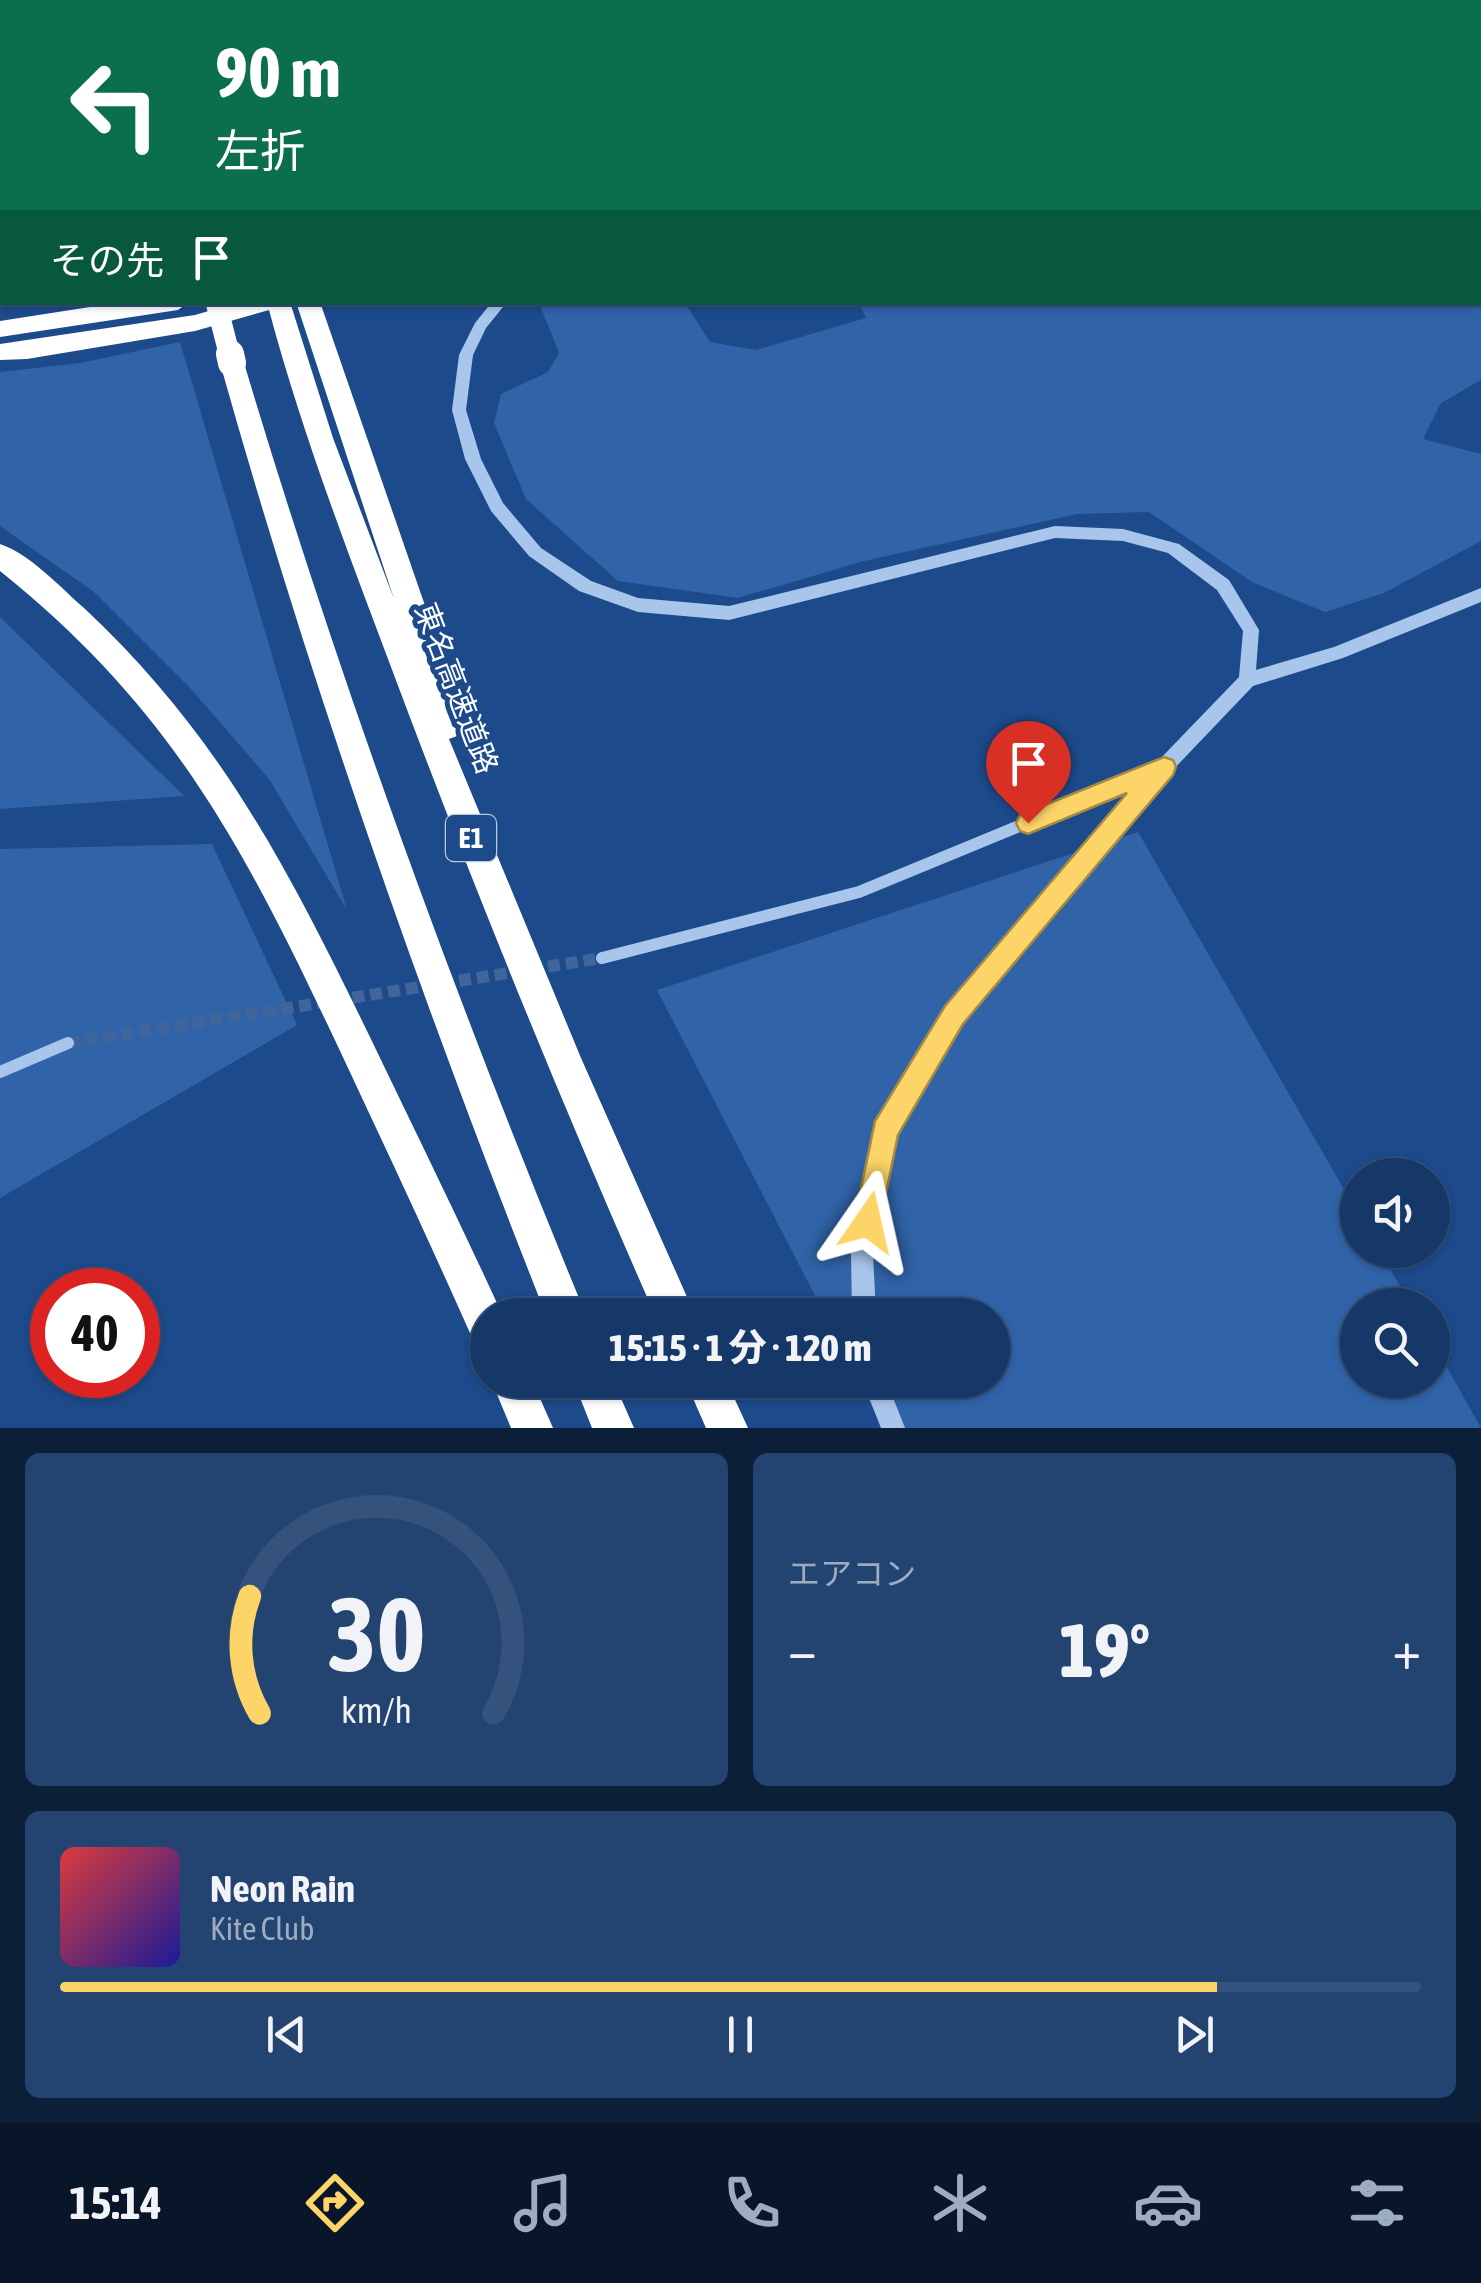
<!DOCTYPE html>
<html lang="ja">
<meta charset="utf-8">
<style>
:root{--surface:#163868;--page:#234371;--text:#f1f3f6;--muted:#9eacc0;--line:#35527c;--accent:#fcd467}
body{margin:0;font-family:"Asap Condensed","Noto Sans JP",sans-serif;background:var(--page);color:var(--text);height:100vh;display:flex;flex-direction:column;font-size:38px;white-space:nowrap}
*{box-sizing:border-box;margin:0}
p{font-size:32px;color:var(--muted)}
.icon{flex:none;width:55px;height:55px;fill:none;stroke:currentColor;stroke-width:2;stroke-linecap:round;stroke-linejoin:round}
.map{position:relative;height:1428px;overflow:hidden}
.panel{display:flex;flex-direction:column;gap:25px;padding:25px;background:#0c1f39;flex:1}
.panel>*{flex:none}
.top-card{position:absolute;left:0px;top:0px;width:1482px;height:305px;box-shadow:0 2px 8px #0004,0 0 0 2px var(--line);background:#0b6e4f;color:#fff;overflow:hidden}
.buttons{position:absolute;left:1340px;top:1158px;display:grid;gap:20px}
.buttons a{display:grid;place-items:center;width:110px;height:110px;border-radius:50%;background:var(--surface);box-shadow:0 2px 8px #0004,0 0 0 2px var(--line);font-size:50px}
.speed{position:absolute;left:30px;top:1268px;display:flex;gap:20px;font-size:50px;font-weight:700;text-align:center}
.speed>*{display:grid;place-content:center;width:130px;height:130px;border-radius:50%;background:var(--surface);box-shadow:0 2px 8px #0004,0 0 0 2px var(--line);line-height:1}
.speed .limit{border:15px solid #d22;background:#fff;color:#111}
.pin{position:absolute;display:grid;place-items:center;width:85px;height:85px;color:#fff;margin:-102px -42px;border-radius:50% 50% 50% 0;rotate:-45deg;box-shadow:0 0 10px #0007}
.pin .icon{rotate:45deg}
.me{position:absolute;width:110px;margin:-55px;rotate:11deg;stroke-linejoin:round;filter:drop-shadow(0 0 8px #0008)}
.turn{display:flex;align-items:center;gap:35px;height:210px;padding:0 50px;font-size:45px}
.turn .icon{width:130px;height:130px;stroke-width:2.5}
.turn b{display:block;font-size:70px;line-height:85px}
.then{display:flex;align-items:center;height:95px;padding:0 50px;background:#0003;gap:20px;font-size:38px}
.big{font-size:75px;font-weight:800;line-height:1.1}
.panel .tile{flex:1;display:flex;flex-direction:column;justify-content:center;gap:15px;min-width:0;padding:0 35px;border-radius:15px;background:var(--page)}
.panel .dial{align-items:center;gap:0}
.dial svg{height:260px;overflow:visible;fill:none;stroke:var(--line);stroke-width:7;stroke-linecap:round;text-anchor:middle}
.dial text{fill:var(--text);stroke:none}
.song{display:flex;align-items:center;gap:30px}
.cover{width:120px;height:120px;border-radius:15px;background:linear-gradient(135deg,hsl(0 70% 55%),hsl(240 70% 35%))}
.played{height:10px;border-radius:5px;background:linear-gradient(90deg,var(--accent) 85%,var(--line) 85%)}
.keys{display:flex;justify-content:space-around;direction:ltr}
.heat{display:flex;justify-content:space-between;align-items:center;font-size:55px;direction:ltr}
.panel .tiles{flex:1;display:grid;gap:25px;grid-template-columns:1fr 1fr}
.tile:last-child{grid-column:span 2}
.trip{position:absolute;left:470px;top:1298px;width:540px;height:100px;border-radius:50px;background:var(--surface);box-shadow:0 2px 8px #0004,0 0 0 2px var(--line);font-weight:800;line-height:100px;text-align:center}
.tab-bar{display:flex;height:160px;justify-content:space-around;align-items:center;background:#09162a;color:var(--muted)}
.tab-bar .icon{width:70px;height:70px}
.tab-bar .on{color:var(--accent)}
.tab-bar b{font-size:45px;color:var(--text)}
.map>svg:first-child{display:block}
.green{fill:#3063a8}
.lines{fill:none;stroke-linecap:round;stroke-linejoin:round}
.minor-tunnel{stroke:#3f659c;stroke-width:12;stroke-dasharray:12 6;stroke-linecap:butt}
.minor-far2{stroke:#a8c5ec;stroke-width:8}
.minor-far1{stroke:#a8c5ec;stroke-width:9}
.minor{stroke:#a8c5ec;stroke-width:12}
.tertiary{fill:#a8c5ec;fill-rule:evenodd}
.secondary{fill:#d5e3f9;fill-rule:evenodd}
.motorway{fill:#fff;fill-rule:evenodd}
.motorway-bridge-far1{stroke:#fff;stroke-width:21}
.motorway-bridge{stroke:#fff;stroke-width:28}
.route{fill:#fcd467;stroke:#a48a43;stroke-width:2.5}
.labels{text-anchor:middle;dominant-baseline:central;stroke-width:10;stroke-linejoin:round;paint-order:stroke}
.shield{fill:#1d4a8b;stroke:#bbc9dc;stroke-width:2.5}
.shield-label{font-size:28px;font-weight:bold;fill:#fff}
.street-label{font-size:30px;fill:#fff;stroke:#1d4a8b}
</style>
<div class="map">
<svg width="1481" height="1428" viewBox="0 0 1481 1428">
<rect width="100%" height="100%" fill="#1d4a8b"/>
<!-- green -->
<g class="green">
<polygon points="0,0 128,0 2,2 2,302 58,303 0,306"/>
<polygon points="720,0 1360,0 1363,2 723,2"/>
<polygon points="1481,149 1481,380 1441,403 1423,439 1481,454 1481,541 1384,593 1325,612 1252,582 1149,512 1077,514 864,561 738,598 618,581 526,499 494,423 501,394 548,372 559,353 539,303 685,303 710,342 756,350 866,318 859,303 1480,302"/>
<polygon points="180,342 347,910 269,779 191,689 94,592 0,526 0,372 80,363"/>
<polygon points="0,617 184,796 0,809"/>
<polygon points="1138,832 1357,1212 1358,1250 1379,1250 1411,1305 1358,1305 1358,1380 1432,1380 1433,1342 1481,1428 883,1428 859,1380 992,1380 992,1315 825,1315 657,990"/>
<polygon points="212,844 297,1025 0,1198 0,849"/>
</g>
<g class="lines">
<!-- minor-tunnel -->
<polyline class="minor-tunnel" points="68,1043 602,958"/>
<!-- minor-far2 -->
<polyline class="minor-far2" points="1022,2 1027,0"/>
<!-- minor-far1 -->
<polyline class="minor-far1" points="1030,822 1159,769"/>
<!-- minor -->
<g class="minor">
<polyline points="602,958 859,892 1036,819"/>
<polyline points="0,1072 68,1043"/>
</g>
<!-- tertiary -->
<g class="tertiary">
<polygon points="697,0 708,0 709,2 698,2"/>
<polygon points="492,302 507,302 486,328 473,355 466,410 481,459 503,503 541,548 591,581 638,598 729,606 1055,526 1123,529 1179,544 1229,580 1259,630 1256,670 1334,647 1481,588 1481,602 1343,658 1253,686 1170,773 961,1022 895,1133 873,1253 876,1315 852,1315 851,1253 877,1122 947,1008 1158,761 1239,677 1243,631 1217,590 1168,553 1123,541 1055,538 729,620 638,612 579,591 529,556 491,511 465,459 452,410 459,355 475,323"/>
<polygon points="862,1380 886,1380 905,1428 881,1428"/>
</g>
<!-- secondary -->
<polygon class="secondary" points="1461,0 1475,0 1476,2 1463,2"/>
<!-- motorway -->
<g class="motorway">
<polygon points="147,0 165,0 166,2 148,2"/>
<polygon points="193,0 211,0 212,2 194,2"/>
<polygon points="602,0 622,0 623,2 603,2"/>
<polygon points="637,0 657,0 658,2 638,2"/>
<polygon points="122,302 189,302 178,310 0,337 0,321"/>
<path d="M239,302H290L333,438L394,599L296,302H320L449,675L461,727L457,736L449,739L581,1058L695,1315H655C563,1107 477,896 397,683C351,560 303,437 269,310L195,331L27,359L0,360V344L195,315Z"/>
<path d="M232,354L244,363C341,687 457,1003 586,1315H546C422,1002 311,687 220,363Z"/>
<path d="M0,544C30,554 60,587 84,608C220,735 288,869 368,1033C413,1127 459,1220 502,1314L488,1315V1348L474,1342C431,1245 386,1149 341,1053C247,854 176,712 0,571Z"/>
<polygon points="491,1380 532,1380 553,1428 511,1428"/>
<polygon points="573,1380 613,1380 634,1428 592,1428"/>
<polygon points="685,1380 726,1380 748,1428 706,1428"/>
</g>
<!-- motorway-bridge-far1 -->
<polyline class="motorway-bridge-far1" points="216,302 230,357"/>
<!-- motorway-bridge -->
<polyline class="motorway-bridge" points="230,354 232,363"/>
</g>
<!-- route -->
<polygon class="route" points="1164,757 1173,760 1176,767 1173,775 963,1024 898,1135 878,1232 868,1237 858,1232 854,1222 875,1121 945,1006 1127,793 1028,834 1020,831 1016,823 1020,815"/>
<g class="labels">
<!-- shield labels -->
<rect class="shield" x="446" y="815" width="50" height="46" rx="8"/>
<g class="shield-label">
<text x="471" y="838">E1</text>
</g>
<!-- street labels -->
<g class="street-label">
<text transform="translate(457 688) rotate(69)">東名高速道路</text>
</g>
</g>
</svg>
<div class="buttons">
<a><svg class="icon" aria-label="sound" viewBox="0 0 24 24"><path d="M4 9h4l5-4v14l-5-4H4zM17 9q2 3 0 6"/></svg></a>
<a><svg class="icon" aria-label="search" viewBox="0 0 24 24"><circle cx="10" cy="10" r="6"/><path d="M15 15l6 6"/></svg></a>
</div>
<div class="speed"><div class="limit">40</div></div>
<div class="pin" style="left:1028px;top:823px;background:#d93025"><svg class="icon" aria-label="arrive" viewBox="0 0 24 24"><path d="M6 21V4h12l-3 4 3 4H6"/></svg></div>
<svg class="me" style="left:868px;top:1222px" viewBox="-20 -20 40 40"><path d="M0-17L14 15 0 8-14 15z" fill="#fcd467" stroke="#fff" stroke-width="4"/></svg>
<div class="trip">15:15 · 1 分 · 120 m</div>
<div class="top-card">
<div class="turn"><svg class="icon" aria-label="left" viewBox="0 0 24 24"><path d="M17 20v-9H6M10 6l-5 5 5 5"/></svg><div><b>90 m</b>左折</div></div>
<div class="then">その先<svg class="icon" aria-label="arrive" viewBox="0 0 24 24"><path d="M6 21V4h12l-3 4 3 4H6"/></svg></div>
</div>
</div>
<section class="panel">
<div class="tiles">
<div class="tile dial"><svg viewBox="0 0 100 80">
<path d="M14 69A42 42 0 1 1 86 69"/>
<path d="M14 69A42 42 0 0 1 11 33" stroke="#fcd467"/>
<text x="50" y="56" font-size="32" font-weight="700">30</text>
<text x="50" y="72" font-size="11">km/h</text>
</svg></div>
<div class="tile"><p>エアコン</p>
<div class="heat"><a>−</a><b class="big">19°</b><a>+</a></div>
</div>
<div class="tile">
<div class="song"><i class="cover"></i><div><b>Neon Rain</b><p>Kite Club</p></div></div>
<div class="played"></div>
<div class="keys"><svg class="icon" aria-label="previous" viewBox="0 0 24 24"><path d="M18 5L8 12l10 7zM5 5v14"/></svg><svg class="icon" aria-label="pause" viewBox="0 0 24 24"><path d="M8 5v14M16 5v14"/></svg><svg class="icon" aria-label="next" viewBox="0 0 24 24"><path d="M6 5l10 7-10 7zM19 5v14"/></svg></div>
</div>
</div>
</section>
<nav class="tab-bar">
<b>15:14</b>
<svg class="icon on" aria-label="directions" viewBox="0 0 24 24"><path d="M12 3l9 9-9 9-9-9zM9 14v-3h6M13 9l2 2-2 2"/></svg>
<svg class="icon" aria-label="music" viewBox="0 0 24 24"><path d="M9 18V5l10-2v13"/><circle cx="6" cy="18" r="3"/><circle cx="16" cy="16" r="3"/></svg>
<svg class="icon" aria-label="phone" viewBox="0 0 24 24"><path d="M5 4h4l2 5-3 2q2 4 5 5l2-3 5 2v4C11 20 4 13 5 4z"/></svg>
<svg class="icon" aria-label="climate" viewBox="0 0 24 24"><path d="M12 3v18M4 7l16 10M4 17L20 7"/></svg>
<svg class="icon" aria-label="car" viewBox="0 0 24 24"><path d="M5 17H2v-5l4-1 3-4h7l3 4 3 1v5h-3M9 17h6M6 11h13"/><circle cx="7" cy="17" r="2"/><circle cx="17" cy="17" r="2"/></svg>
<svg class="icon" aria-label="filters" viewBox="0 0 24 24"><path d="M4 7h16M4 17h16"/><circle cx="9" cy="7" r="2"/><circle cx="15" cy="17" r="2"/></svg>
</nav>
